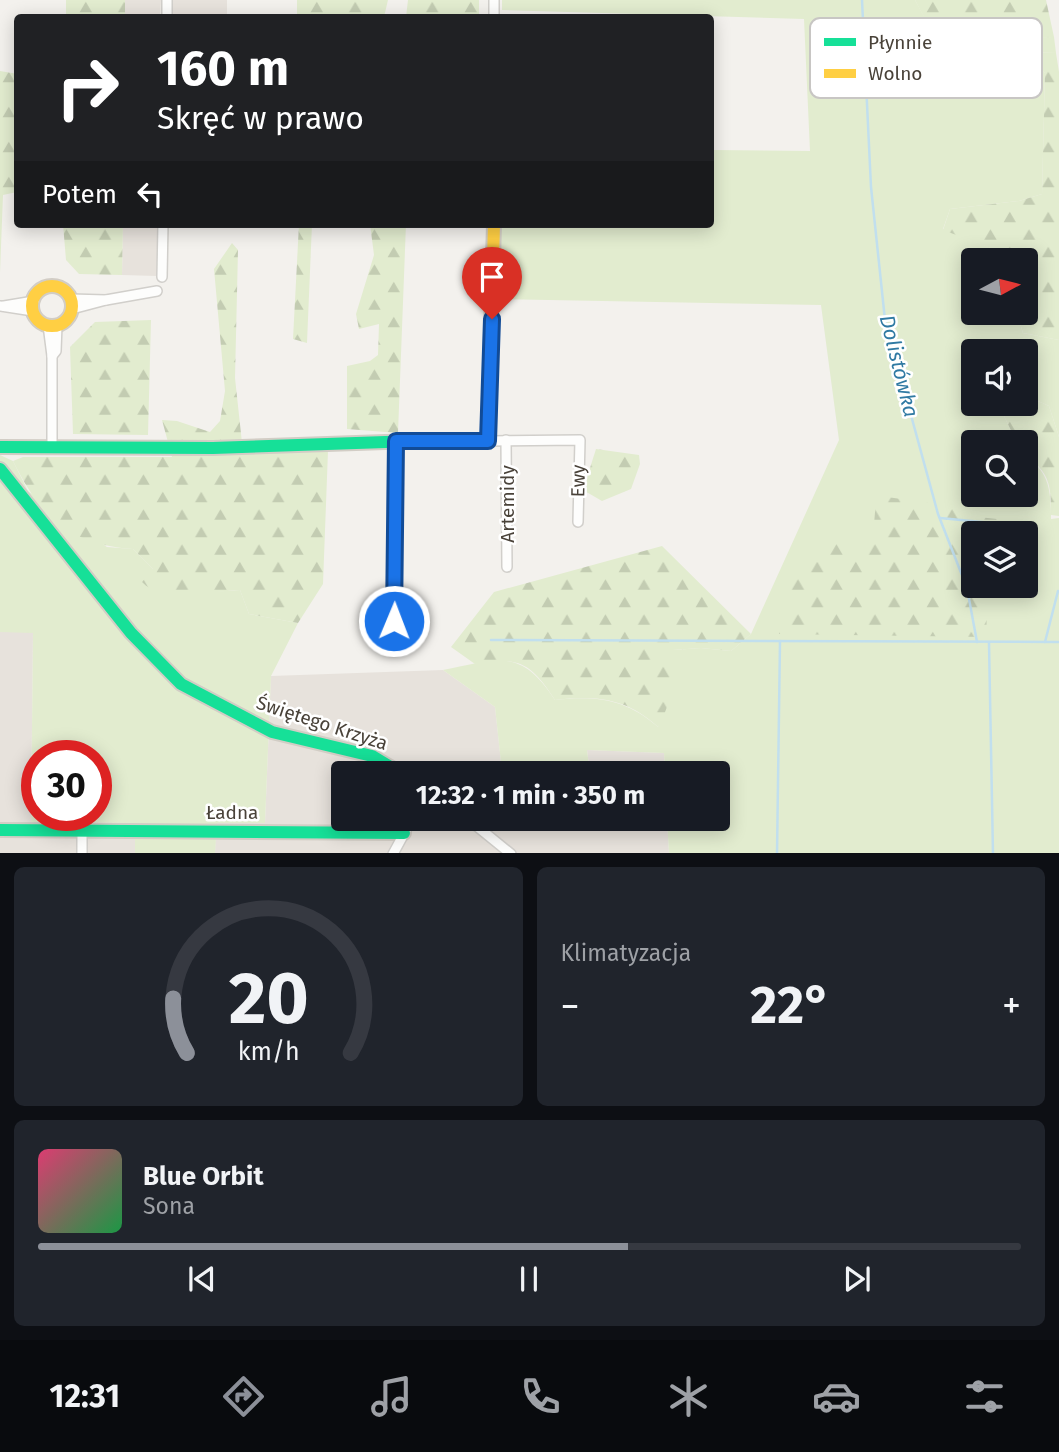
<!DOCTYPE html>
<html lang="pl">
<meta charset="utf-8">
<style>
:root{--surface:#171b24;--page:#20242c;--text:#f1f3f6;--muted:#9ea1a6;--line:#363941;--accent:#8c9099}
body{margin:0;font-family:"Fira Sans",sans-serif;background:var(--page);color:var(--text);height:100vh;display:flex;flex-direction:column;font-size:26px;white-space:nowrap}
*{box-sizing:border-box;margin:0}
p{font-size:23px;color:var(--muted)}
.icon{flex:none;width:38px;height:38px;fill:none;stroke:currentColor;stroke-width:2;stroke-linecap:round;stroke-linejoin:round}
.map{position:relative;height:853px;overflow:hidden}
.sheet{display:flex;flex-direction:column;gap:14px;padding:14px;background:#0d0f14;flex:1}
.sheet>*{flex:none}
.banner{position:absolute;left:14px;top:14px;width:700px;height:214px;border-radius:7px;box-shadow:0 4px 18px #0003;background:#202124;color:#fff;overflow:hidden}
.needle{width:46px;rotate:83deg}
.fabs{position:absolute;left:961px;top:248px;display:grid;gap:14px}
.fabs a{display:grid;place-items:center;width:77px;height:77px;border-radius:7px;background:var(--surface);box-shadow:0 4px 18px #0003;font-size:35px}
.speed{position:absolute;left:21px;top:740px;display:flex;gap:14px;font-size:35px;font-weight:700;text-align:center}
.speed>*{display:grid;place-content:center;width:91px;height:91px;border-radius:50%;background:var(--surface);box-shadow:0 4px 18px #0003;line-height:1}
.speed .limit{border:10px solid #d22;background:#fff;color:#111}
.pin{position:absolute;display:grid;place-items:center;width:60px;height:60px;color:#fff;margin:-72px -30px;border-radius:50% 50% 50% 0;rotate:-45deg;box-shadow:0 0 7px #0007}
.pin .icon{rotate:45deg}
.me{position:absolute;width:77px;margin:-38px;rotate:1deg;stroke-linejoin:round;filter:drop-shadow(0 0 5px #0008)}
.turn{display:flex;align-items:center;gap:24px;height:147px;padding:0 28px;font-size:32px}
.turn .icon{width:91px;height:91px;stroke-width:2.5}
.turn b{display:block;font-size:49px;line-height:60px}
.then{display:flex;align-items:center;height:66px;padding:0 28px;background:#0003;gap:14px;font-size:26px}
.big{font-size:52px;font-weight:700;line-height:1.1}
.sheet .widget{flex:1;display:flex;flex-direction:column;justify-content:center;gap:10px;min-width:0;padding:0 24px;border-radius:10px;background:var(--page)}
.sheet .dial{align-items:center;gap:0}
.dial svg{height:182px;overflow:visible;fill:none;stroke:var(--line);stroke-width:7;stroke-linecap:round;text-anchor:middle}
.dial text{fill:var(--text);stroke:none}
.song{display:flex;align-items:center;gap:21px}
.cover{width:84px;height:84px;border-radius:10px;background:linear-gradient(135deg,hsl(340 70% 55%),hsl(140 70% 35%))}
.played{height:7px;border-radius:4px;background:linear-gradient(90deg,var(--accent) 60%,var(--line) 60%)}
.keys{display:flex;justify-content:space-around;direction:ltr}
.heat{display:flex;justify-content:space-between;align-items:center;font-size:38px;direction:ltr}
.sheet .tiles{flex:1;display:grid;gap:14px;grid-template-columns:1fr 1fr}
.widget:last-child{grid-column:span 2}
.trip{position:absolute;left:331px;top:761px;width:399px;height:70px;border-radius:7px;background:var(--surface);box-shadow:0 4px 18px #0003;font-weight:700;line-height:70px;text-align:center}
.tab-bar{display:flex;height:112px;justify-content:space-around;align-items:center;background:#090b0e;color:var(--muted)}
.tab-bar .icon{width:49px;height:49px}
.tab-bar .on{color:var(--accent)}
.tab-bar b{font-size:32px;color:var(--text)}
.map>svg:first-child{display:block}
.residential{fill:#e7e2dc}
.green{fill:#e2eccf;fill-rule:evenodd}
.forest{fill:url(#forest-firs)}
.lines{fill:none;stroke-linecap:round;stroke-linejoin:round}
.stream{stroke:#c1dfee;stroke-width:2.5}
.street-casing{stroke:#d1cfcb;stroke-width:12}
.fast-casing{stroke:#d2cdc5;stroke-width:16}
.slow-casing{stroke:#d2cdc5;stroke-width:16}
.street{stroke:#fdfdfc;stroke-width:9}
.fast{stroke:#16e098;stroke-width:12}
.slow{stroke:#ffcf43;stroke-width:12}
.route-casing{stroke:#114b97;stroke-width:18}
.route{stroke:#1a73e8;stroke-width:12}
.labels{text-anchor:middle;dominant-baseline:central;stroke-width:5;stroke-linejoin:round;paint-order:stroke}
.street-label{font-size:19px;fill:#494239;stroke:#fff}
.water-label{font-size:21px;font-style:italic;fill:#307aa3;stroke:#fff}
.key{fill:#fff;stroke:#c8c6c4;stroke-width:2}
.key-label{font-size:19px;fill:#494239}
</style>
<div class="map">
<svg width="1059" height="854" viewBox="0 0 1059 854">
<defs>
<pattern id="forest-firs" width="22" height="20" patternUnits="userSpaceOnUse" patternTransform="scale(1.75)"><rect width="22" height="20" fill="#e2eccf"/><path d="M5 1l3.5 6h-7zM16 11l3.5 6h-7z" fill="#c3ccb2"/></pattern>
</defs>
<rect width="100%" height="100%" fill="#f3f1ed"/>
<!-- residential -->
<g class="residential">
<polygon points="125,0 161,0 160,17 125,17"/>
<polygon points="173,0 227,0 227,17 172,17"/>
<polygon points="123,224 158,224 157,276 122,275"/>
<polygon points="0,632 33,632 31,822 135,823 135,853 0,854"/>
<polygon points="443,670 495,707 501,762 590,773 587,750 664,753 665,773 343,774 343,819 667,819 669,853 215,854 216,823 265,823 271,676"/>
</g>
<!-- green -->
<g class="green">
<path d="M502,0H915L926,20L968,38L1054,37L1056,53L941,50L947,64L1031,61L1045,73L1042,194L1019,201L950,209L943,229L1004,253L1006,261H973V313H1017L1023,333L1059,340V437L1049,406L1038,401L1033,389L1037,385L1026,381V352H973V404H1004L1003,414L1017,443H973V495H1026V456C1050,473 1051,492 1051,519L1059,518V853H669L667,819H718V774L665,773L664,753L587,750L590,773L501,763L495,707L443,670C498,660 520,646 555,700C595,695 627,699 658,727L673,650L701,648L731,651L751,634L839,440L821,305L498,299L501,224H710L711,150L810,151L804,19L502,10ZM973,534H1026V586H973Z"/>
<path d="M0,455L13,461L28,491L107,547L133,549L178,594L240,590L249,614L298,623L271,676L265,823H217L215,853L135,854V823L31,822L33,633L0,632ZM37,756H96V816H37Z"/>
</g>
<!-- forest -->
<g class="forest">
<rect x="66" y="0" width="59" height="17"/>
<polygon points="297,0 388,0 384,17 297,18"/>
<polygon points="408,0 479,0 479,17 406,17"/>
<path d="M915,0H1046L1054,37C1028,37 963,44 942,35C929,30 921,11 915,0Z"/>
<polygon points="940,50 1056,53 1059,72 1059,340 1023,333 1017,313 1026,313 1026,261 1006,261 1004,253 943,230 950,209 1019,201 1042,194 1045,73 1030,61 947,64 941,61"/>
<polygon points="0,71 18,74 17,192 3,195 0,273"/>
<polygon points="63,224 123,224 122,275 79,274 66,260"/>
<polygon points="299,224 312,224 307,343 293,339"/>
<polygon points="370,224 406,224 398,433 347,429 347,366 370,361 378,355 379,324 359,329 356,314 374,255"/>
<path d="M232,243L238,250L235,378L243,452L328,451L323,584L298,623L249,614L240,590C212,591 163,604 142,582L153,569L133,549C70,545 40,516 13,461L23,457H172L162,420L177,421L210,432L220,421L225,391L214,269Z"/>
<polygon points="151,320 148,435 73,434 70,347 95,322"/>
<path d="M1026,381L1037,385L1033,389L1038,401L1049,406L1059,437V516L1051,515C1051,488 1051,473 1026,456V443H1017L1003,414L1004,404H1026Z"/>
<polygon points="596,449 639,455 640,464 631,489 602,501 583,490"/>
<path d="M887,497L950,506L959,515L1036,523L1039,529L1033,532L976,528L973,541L955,540L959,549L973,550V586H1019V592L988,588L986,637L779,634L793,573L810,563L825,561L828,544L869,543C877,530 872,515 878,500Z"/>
<path d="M662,546L751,634L731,651L701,648L673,650C678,676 671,703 658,727C627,698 595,695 555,700C531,663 519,656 475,664L451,647L494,592Z"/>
</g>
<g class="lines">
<!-- stream -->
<g class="stream">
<polyline points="862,0 871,187 885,320 938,514 967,588 977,642"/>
<polyline points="940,518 1034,527"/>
<polyline points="1010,586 1015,587"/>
<polyline points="491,640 1059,642"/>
<polyline points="1045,642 1058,591"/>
<polyline points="989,643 993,854"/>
<polyline points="777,854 780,641"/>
</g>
<defs>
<g id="street">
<polyline points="167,18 167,0"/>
<polyline points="494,18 494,0"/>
<polyline points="162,277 163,224"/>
<polyline points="71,299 106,300 157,291"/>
<polyline points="0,306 33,311"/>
<polyline points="4,306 34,301"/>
<polyline points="72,309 106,300"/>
<polyline points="48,325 52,356 52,446"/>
<polyline points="52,356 56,351 57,325"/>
<polyline points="506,440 507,567"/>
<polyline points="488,441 580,440 578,522"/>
<polyline points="394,621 396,441"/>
<polyline points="468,819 511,854"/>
<polyline points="82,854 82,831"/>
<polyline points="393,854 412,819"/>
</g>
<g id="fast">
<polyline points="0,447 213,448 444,440"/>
<polyline points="0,469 131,633 181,684 272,732 372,756 402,774"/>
<polyline points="0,830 404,833"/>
</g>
<g id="slow">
<circle cx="52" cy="306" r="20"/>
<polyline points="444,440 488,441 494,224"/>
</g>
</defs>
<!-- street casing -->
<use href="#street" class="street-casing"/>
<!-- fast casing -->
<use href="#fast" class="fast-casing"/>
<!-- slow casing -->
<use href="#slow" class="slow-casing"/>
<!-- street -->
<use href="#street" class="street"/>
<!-- fast -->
<use href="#fast" class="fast"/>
<!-- slow -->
<use href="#slow" class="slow"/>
</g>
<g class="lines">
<defs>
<polyline id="route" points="394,621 396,441 488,441 492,319"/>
</defs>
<!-- route casing -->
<use href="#route" class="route-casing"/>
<!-- route -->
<use href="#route" class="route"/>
</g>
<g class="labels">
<!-- street labels -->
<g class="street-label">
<text transform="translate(578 481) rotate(-89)">Ewy</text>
<text transform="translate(507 504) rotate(-90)">Artemidy</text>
<text transform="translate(322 723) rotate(18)">Świętego Krzyża</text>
<text x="232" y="812">Ładna</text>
</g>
<!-- water labels -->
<g class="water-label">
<text transform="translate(899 366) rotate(76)">Dolistówka</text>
</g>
</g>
<!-- legend -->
<rect x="810" y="18" width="232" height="80" rx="10" class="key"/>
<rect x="824" y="38" width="32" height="8" fill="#16e098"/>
<rect x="824" y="69" width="32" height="9" fill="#ffcf43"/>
<g class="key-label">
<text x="868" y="49">Płynnie</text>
<text x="868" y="80">Wolno</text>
</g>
</svg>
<div class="fabs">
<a><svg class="needle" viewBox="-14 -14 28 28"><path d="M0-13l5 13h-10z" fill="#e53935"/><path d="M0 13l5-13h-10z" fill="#9ea1a6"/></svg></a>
<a><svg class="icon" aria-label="sound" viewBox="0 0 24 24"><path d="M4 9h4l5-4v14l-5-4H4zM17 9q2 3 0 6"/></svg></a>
<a><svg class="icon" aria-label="search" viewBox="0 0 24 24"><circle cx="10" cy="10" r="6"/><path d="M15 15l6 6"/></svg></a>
<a><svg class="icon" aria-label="layers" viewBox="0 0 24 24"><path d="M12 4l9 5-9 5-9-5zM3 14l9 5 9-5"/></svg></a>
</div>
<div class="speed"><div class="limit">30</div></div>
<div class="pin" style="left:492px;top:319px;background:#d93025"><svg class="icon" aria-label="arrive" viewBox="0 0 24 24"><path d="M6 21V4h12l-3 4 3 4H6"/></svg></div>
<svg class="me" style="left:394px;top:621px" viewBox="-20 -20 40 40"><circle r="17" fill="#1a73e8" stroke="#fff" stroke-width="3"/><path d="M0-11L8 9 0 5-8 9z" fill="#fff"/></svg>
<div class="trip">12:32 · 1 min · 350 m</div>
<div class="banner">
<div class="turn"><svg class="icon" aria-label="right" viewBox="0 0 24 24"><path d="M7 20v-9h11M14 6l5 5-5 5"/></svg><div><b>160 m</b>Skręć w prawo</div></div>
<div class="then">Potem<svg class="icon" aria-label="left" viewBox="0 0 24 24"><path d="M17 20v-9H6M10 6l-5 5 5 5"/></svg></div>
</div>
</div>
<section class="sheet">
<div class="tiles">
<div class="widget dial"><svg viewBox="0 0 100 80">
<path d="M14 69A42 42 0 1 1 86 69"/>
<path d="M14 69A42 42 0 0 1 8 45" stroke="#8c9099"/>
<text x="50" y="56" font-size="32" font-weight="700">20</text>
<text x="50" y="72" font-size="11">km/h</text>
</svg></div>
<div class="widget"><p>Klimatyzacja</p>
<div class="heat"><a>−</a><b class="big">22°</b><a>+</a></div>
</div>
<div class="widget">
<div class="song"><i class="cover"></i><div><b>Blue Orbit</b><p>Sona</p></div></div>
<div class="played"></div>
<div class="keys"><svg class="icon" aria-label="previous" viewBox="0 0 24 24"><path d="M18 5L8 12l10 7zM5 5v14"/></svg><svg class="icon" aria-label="pause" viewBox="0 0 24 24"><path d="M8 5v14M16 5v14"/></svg><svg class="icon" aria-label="next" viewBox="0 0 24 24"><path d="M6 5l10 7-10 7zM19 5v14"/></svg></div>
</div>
</div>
</section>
<nav class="tab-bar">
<b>12:31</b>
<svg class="icon on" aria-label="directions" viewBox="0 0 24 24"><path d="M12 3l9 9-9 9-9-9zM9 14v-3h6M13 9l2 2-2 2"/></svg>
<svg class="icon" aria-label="music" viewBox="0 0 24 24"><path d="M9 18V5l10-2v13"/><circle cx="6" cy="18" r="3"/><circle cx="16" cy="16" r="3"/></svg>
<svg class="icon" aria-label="phone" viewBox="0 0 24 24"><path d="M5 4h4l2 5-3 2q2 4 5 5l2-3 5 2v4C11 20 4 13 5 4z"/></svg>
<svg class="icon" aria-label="climate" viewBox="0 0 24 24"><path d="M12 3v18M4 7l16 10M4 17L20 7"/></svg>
<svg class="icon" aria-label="car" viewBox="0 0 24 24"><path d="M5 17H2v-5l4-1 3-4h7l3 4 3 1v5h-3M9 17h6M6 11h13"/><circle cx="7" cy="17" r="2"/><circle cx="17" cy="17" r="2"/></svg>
<svg class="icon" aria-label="filters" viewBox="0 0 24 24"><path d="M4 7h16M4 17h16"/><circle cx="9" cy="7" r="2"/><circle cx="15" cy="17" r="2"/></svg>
</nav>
